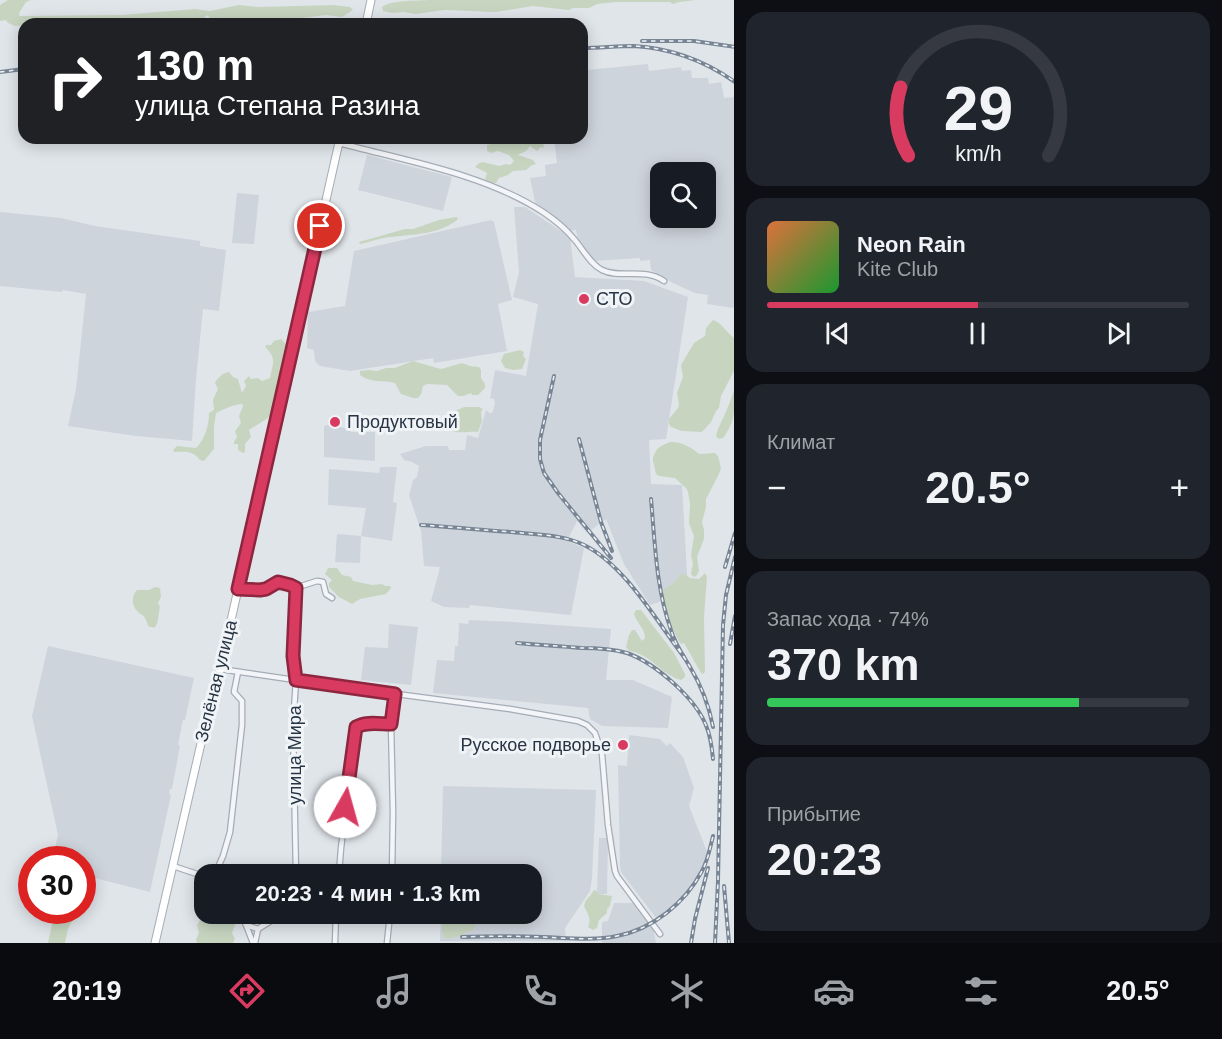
<!DOCTYPE html>
<html lang="ru">
<meta charset="utf-8">
<style>
:root{--surface:#171b24;--page:#20242c;--text:#f1f3f6;--muted:#9ea1a6;--line:#363941;--accent:#d93b60}
body{margin:0;font-family:Helvetica,sans-serif;background:var(--page);color:var(--text);height:100vh;display:flex;flex-direction:column;font-size:22px;white-space:nowrap}
*{box-sizing:border-box;margin:0}
p{font-size:20px;color:var(--muted)}
.icon{flex:none;width:33px;height:33px;fill:none;stroke:currentColor;stroke-width:2;stroke-linecap:round;stroke-linejoin:round}
.map{position:relative;flex:1;overflow:hidden}
.drawer{display:flex;flex-direction:column;gap:12px;padding:12px;background:#0d0f14;width:488px}
.drawer>*{flex:none}
.guide{position:absolute;left:18px;top:18px;width:570px;height:126px;border-radius:18px;box-shadow:0 3px 15px #0003;background:#202124;color:#fff;overflow:hidden}
.fabs{position:absolute;left:650px;top:162px;display:grid;gap:12px}
.fabs a{display:grid;place-items:center;width:66px;height:66px;border-radius:12px;background:var(--surface);box-shadow:0 3px 15px #0003;font-size:30px}
.speed{position:absolute;left:18px;top:846px;display:flex;gap:12px;font-size:30px;font-weight:700;text-align:center}
.speed>*{display:grid;place-content:center;width:78px;height:78px;border-radius:50%;background:var(--surface);box-shadow:0 3px 15px #0003;line-height:1}
.speed .limit{border:9px solid #d22;background:#fff;color:#111}
.pin{position:absolute;display:grid;place-items:center;width:51px;height:51px;color:#fff;margin:-26px;border:3px solid #fff;border-radius:50%;box-shadow:0 2px 6px #0007}
.me{position:absolute;width:66px;margin:-33px;rotate:7deg;stroke-linejoin:round;filter:drop-shadow(0 0 4px #0008)}
.turn{display:flex;align-items:center;gap:21px;height:126px;padding:0 18px;font-size:27px}
.turn .icon{width:78px;height:78px;stroke-width:2.5}
.turn b{display:block;font-size:42px;line-height:51px}
.big{font-size:45px;font-weight:800;line-height:1.1}
.drawer .widget{flex:1;display:flex;flex-direction:column;justify-content:center;gap:9px;min-width:0;padding:0 21px;border-radius:18px;background:var(--page)}
.drawer .dial{align-items:center;gap:0}
.dial svg{height:156px;overflow:visible;fill:none;stroke:var(--line);stroke-width:7;stroke-linecap:round;text-anchor:middle}
.dial text{fill:var(--text);stroke:none}
.song{display:flex;align-items:center;gap:18px}
.cover{width:72px;height:72px;border-radius:9px;background:linear-gradient(135deg,hsl(20 70% 55%),hsl(130 70% 35%))}
.played{height:6px;border-radius:3px;background:linear-gradient(90deg,var(--accent) 50%,var(--line) 50%)}
.keys{display:flex;justify-content:space-around;direction:ltr}
.heat{display:flex;justify-content:space-between;align-items:center;font-size:33px;direction:ltr}
.charge{height:9px;border-radius:4px;background:linear-gradient(90deg,#34c759 74%,var(--line) 0)}
.trip{position:absolute;left:194px;top:864px;width:348px;height:60px;border-radius:18px;background:var(--surface);box-shadow:0 3px 15px #0003;font-weight:800;line-height:60px;text-align:center}
.dock{display:flex;height:96px;justify-content:space-around;align-items:center;background:#090b0e;color:var(--muted)}
.dock .icon{width:42px;height:42px}
.dock .current{color:var(--accent)}
.dock b{font-size:27px;color:var(--text)}
main{display:flex;flex:1;min-height:0}
.map>svg:first-child{display:block}
.built{fill:#ced4dc;fill-rule:evenodd}
.green{fill:#c7d5c0}
.lines{fill:none;stroke-linecap:round;stroke-linejoin:round}
.street-casing{stroke:#a5acb5;stroke-width:7}
.secondary-casing{stroke:#a5acb5;stroke-width:9}
.street{stroke:#f3f5f8;stroke-width:4.5}
.secondary{stroke:#fff;stroke-width:7}
.rail-casing{stroke:#788595;stroke-width:4}
.rail{stroke:#f0f4f7;stroke-width:1.5;stroke-dasharray:4.5;stroke-linecap:butt}
.route-casing{stroke:#8d263e;stroke-width:15}
.route{stroke:#d93b60;stroke-width:10}
.poi-dot{fill:#d93b60;stroke:#f0f4f7;stroke-width:2}
.labels{text-anchor:middle;dominant-baseline:central;stroke-width:6;stroke-linejoin:round;paint-order:stroke}
.poi-label{font-size:18px;fill:#273443;stroke:#f0f4f7;text-anchor:start}
.street-label{font-size:18px;fill:#273443;stroke:#f0f4f7}
</style>
<main>
<div class="map">
<svg width="735" height="943" viewBox="0 0 735 943">
<rect width="100%" height="100%" fill="#e0e5ea"/>
<!-- built -->
<g class="built">
<path d="M648,64L649,71L681,67L682,71L691,70L692,78H708L709,84L721,82L724,98L734,97L735,302L733,308L707,304L708,295L695,293L673,283L651,270L650,260L640,261V258L594,261L578,240L576,230L569,231L560,221L536,206L530,178L546,176L545,165L557,163L554,138H582V67L587,66V70ZM660,172H705V218H660Z"/>
<polygon points="367,155 452,177 443,211 358,190"/>
<polygon points="237,193 259,195 254,244 232,243"/>
<polygon points="514,207 525,207 570,237 575,277 644,281 688,297 666,439 649,440 651,484 682,485 688,592 650,605 624,564 606,519 587,533 577,521 567,541 584,548 571,615 470,605 469,608 444,607 431,601 440,567 424,566 421,531 409,495 413,480 417,477 419,466 412,462 404,460 400,454 426,446 448,446 449,450 465,450 467,435 478,438 486,410 491,414 493,411 495,403 494,399 490,398 495,370 526,376 538,304 513,297 519,272"/>
<polygon points="0,212 61,218 95,226 200,241 200,246 226,250 219,311 203,309 196,379 192,441 136,436 68,426 76,389 86,294 63,290 62,292 0,286"/>
<polygon points="491,220 494,222 512,300 498,304 507,351 434,363 433,358 350,371 320,366 315,361 314,350 307,348 308,312 345,306 354,251"/>
<polygon points="331,424 339,424 339,427 351,429 351,432 375,432 375,461 324,457 324,426"/>
<polygon points="380,467 397,467 393,502 397,503 392,541 361,536 360,563 335,562 337,534 361,536 366,508 328,505 329,469 379,473"/>
<polygon points="469,620 513,622 611,629 606,680 633,680 672,697 668,728 602,726 590,719 588,708 433,693 437,660 454,661 455,646 458,646 459,623 468,624"/>
<polygon points="389,624 418,627 411,685 361,680 365,647 388,648"/>
<polygon points="48,646 194,678 185,720 183,720 178,745 180,746 172,789 170,789 169,794 171,795 150,892 83,875 82,860 54,859 53,857 58,835 32,716"/>
<polygon points="629,735 660,739 667,746 670,743 683,757 694,788 689,806 708,854 702,871 689,890 672,908 657,919 621,872 620,865 618,765 627,766"/>
<polygon points="443,786 596,790 592,878 590,891 565,928 566,941 440,941 441,914 531,914 531,874 441,874"/>
<polygon points="599,838 608,838 607,894 599,894 597,891"/>
<polygon points="614,903 635,903 653,928 656,943 602,943 602,922 608,921"/>
</g>
<!-- green -->
<g class="green">
<polygon points="8,0 31,0 26,2 19,13 19,15 20,16 122,15 195,9 210,11 239,5 258,7 333,5 350,7 353,10 342,17 326,15 286,20 273,19 243,22 237,20 226,19 214,23 211,22 208,15 205,17 202,22 193,24 189,19 183,22 177,22 148,21 110,24 24,24 24,25 15,26 8,23 6,20 0,21 0,5"/>
<path d="M428,0H696L679,2L673,4L670,2H616L597,4L589,8H573L569,10L533,6L495,12L445,10L415,14L404,12L392,13L383,11L382,7C391,0 415,1 428,0Z"/>
<path d="M495,138H545L542,142L544,146L543,148L541,147L537,151L530,146L526,151L518,155L533,160L536,164L532,165L526,170L513,171L508,175L499,178L496,183H492L485,179L487,173L475,167L479,163L483,162L499,166L506,164L510,165L514,161L509,155L498,151L491,153L487,151V145C491,145 495,141 495,138Z"/>
<path d="M456,217L458,218L457,220C437,236 408,234 384,238C376,239 368,243 360,244L359,242L405,229H413L439,220Z"/>
<path d="M713,320C721,322 727,333 734,338V371L721,396L719,408L716,411L711,422L702,432L682,431L671,427L669,424V419L678,408L679,404L677,393L683,377L681,365L694,343L705,336L706,328Z"/>
<path d="M281,339L286,344L283,355L285,361L282,369V379L279,385L277,398L272,413L268,418L249,430L251,437L245,444V452L243,453L238,450V444H234V442L237,437L235,431L241,423L239,416L243,406L242,404C232,405 224,409 216,413L214,427V449L204,461L200,460C192,450 185,452 174,452L173,450L177,446L196,448C205,439 209,425 209,413L214,410L213,400L218,389L215,383C218,377 223,373 229,372L233,377L238,379L242,393L246,386L244,381L249,376L251,379L258,378L262,381L270,378C272,365 278,359 265,347L266,345H271L274,341Z"/>
<polygon points="520,350 524,352 523,356 526,359 522,369 513,370 505,368 501,361 504,354"/>
<path d="M413,361L441,369L462,363L470,366L479,367L481,370V378L485,384V388L478,395H472L471,393L463,396H458L447,385L427,384L423,386L421,394L418,398H413L401,394L395,383C383,380 370,383 360,375V371L369,370L377,371L386,368H395Z"/>
<path d="M734,390C735,411 735,422 723,438L719,439L716,436C718,426 724,418 727,409C730,402 732,396 734,390Z"/>
<path d="M464,407H479L483,409L481,412L482,421L478,432C470,431 460,434 453,431L451,423L452,420L450,417C452,411 458,410 464,407Z"/>
<path d="M670,442C680,441 693,448 699,454L715,453L718,456L721,468L718,476L706,499V507L702,522L704,530V539L697,557L699,571L697,575L694,577L691,574L693,563L691,556L694,536L689,523L690,504L688,492L686,488L675,478L659,476L656,474L653,461V457L657,449L663,445Z"/>
<polygon points="328,568 337,568 342,575 351,577 353,581 372,585 382,584 385,586 390,586 391,588 386,594 360,599 352,604 339,597 329,587 329,583 332,580 325,574"/>
<path d="M682,573L690,578L699,579L705,573L707,577L704,617L705,672L703,674L701,673L684,643L681,644C675,637 659,597 664,589C665,588 667,588 668,587C674,583 678,579 682,573Z"/>
<path d="M155,587L160,588L161,597L158,603L160,607C158,614 159,624 154,628L152,627H149L144,616C133,611 129,599 137,590H149Z"/>
<path d="M636,610H641L674,653L685,674V677L681,680C660,674 651,654 629,651L626,647L629,635L632,630H635L642,641L645,638C645,628 637,624 634,614Z"/>
<path d="M594,890L597,891L599,894L612,896L610,906L607,909V913L599,920L597,928L593,930L588,927C592,919 587,913 584,906L586,900L590,896Z"/>
<polygon points="204,897 204,914 235,914 237,919 232,933 235,939 233,943 197,943 196,939 199,933 197,925 200,920 199,910 203,906"/>
<polygon points="51,911 65,911 72,921 68,929 65,943 48,943 52,924"/>
<path d="M442,914H471L476,918L475,927L472,931H468L464,935L446,939C440,932 442,922 442,914Z"/>
</g>
<g class="lines">
<defs>
<g id="street">
<path d="M339,143C407,161 484,174 543,212C555,220 565,228 574,239C583,249 590,264 602,270C620,279 644,267 664,281"/>
<polyline points="295,588 293,656 296,680 293,725 296,874"/>
<polyline points="295,588 317,581 323,582 326,594 332,598"/>
<polyline points="238,589 260,590 269,588 278,582 290,585 295,588"/>
<polyline points="220,669 336,686 510,709 578,721 587,725 595,733 602,754 608,825 615,871 617,876 660,934"/>
<polyline points="173,866 197,874 204,875"/>
<polyline points="215,874 223,856 230,832 242,725 242,701 234,692 238,672"/>
<polyline points="339,874 341,848 356,729 358,725 365,723 391,724"/>
<polyline points="392,874 393,812 391,724 395,694"/>
<polyline points="242,914 246,925 258,929"/>
<polyline points="246,925 253,943"/>
<polyline points="255,943 258,929 282,914"/>
<polyline points="335,943 336,914"/>
<polyline points="387,943 390,914"/>
</g>
<g id="secondary">
<polyline points="366,24 371,0"/>
<polyline points="155,943 205,726 220,669 340,138"/>
</g>
</defs>
<!-- street casing -->
<use href="#street" class="street-casing"/>
<!-- secondary casing -->
<use href="#secondary" class="secondary-casing"/>
<!-- street -->
<use href="#street" class="street"/>
<!-- secondary -->
<use href="#secondary" class="secondary"/>
<defs>
<g id="rail">
<polyline points="642,41 694,41 735,47"/>
<path d="M582,48C599,48 617,46 634,46C670,48 705,61 735,82"/>
<polyline points="0,72 24,69"/>
<polyline points="554,376 540,440 540,459 544,473 558,493 611,558"/>
<polyline points="579,439 601,522 612,551"/>
<path d="M651,499C655,543 656,588 671,630C675,644 683,655 690,667C701,685 709,706 713,727"/>
<path d="M421,525C452,527 482,530 512,532C536,535 562,534 584,545C625,565 657,622 684,657"/>
<polyline points="725,567 735,533"/>
<path d="M517,643C538,645 560,646 581,648C596,648 613,649 627,653C655,663 697,699 707,728C711,738 712,749 713,759"/>
<polyline points="730,644 735,616"/>
<polyline points="724,886 729,943"/>
<path d="M462,937C489,936 517,936 544,937C568,938 594,941 617,936C653,929 685,903 702,871C708,860 710,848 713,836"/>
<polyline points="691,943 695,919 708,868"/>
<polyline points="715,943 718,881 723,625 726,595 735,557"/>
</g>
</defs>
<!-- rail casing -->
<use href="#rail" class="rail-casing"/>
<!-- rail -->
<use href="#rail" class="rail"/>
</g>
<g class="lines">
<defs>
<path id="route" d="M320,226L238,589L260,590L266,589L278,582L290,585L296,588L293,656L296,680L395,694L391,724C380,724 366,721 356,727L345,807"/>
</defs>
<!-- route casing -->
<use href="#route" class="route-casing"/>
<!-- route -->
<use href="#route" class="route"/>
</g>
<!-- markers -->
<g class="poi-dot">
<circle cx="584" cy="299" r="6"/>
<circle cx="335" cy="422" r="6"/>
<circle cx="623" cy="745" r="6"/>
</g>
<g class="labels">
<!-- poi labels -->
<g class="poi-label">
<text x="596" y="299">СТО</text>
<text x="347" y="422">Продуктовый</text>
<text x="611" y="745" text-anchor="end">Русское подворье</text>
</g>
<!-- street labels -->
<g class="street-label">
<text transform="translate(216 681) rotate(-76)">Зелёная улица</text>
<text transform="translate(295 755) rotate(-90)">улица Мира</text>
</g>
</g>
</svg>
<div class="fabs">
<a><svg class="icon" aria-label="search" viewBox="0 0 24 24"><circle cx="10" cy="10" r="6"/><path d="M15 15l6 6"/></svg></a>
</div>
<div class="speed"><div class="limit">30</div></div>
<div class="pin" style="left:320px;top:226px;background:#d93025"><svg class="icon" aria-label="arrive" viewBox="0 0 24 24"><path d="M6 21V4h12l-3 4 3 4H6"/></svg></div>
<svg class="me" style="left:345px;top:807px" viewBox="-20 -20 40 40"><circle r="19" fill="#fff"/><path d="M0-13L10 11 0 6-10 11z" fill="#d93b60"/></svg>
<div class="trip">20:23 · 4 мин · 1.3 km</div>
<div class="guide">
<div class="turn"><svg class="icon" aria-label="right" viewBox="0 0 24 24"><path d="M7 20v-9h11M14 6l5 5-5 5"/></svg><div><b>130 m</b>улица Степана Разина</div></div>
</div>
</div>
<section class="drawer">
<div class="widget dial"><svg viewBox="0 0 100 80">
<path d="M14 69A42 42 0 1 1 86 69"/>
<path d="M14 69A42 42 0 0 1 10 34" stroke="#d93b60"/>
<text x="50" y="56" font-size="32" font-weight="700">29</text>
<text x="50" y="72" font-size="11">km/h</text>
</svg></div>
<div class="widget">
<div class="song"><i class="cover"></i><div><b>Neon Rain</b><p>Kite Club</p></div></div>
<div class="played"></div>
<div class="keys"><svg class="icon" aria-label="previous" viewBox="0 0 24 24"><path d="M18 5L8 12l10 7zM5 5v14"/></svg><svg class="icon" aria-label="pause" viewBox="0 0 24 24"><path d="M8 5v14M16 5v14"/></svg><svg class="icon" aria-label="next" viewBox="0 0 24 24"><path d="M6 5l10 7-10 7zM19 5v14"/></svg></div>
</div>
<div class="widget"><p>Климат</p>
<div class="heat"><a>−</a><b class="big">20.5°</b><a>+</a></div>
</div>
<div class="widget"><p>Запас хода · 74%</p><b class="big">370 km</b><div class="charge"></div></div>
<div class="widget"><p>Прибытие</p><b class="big">20:23</b></div>
</section>
</main>
<nav class="dock">
<b>20:19</b>
<svg class="icon current" aria-label="directions" viewBox="0 0 24 24"><path d="M12 3l9 9-9 9-9-9zM9 14v-3h6M13 9l2 2-2 2"/></svg>
<svg class="icon" aria-label="music" viewBox="0 0 24 24"><path d="M9 18V5l10-2v13"/><circle cx="6" cy="18" r="3"/><circle cx="16" cy="16" r="3"/></svg>
<svg class="icon" aria-label="phone" viewBox="0 0 24 24"><path d="M5 4h4l2 5-3 2q2 4 5 5l2-3 5 2v4C11 20 4 13 5 4z"/></svg>
<svg class="icon" aria-label="climate" viewBox="0 0 24 24"><path d="M12 3v18M4 7l16 10M4 17L20 7"/></svg>
<svg class="icon" aria-label="car" viewBox="0 0 24 24"><path d="M5 17H2v-5l4-1 3-4h7l3 4 3 1v5h-3M9 17h6M6 11h13"/><circle cx="7" cy="17" r="2"/><circle cx="17" cy="17" r="2"/></svg>
<svg class="icon" aria-label="filters" viewBox="0 0 24 24"><path d="M4 7h16M4 17h16"/><circle cx="9" cy="7" r="2"/><circle cx="15" cy="17" r="2"/></svg>
<b>20.5°</b>
</nav>
